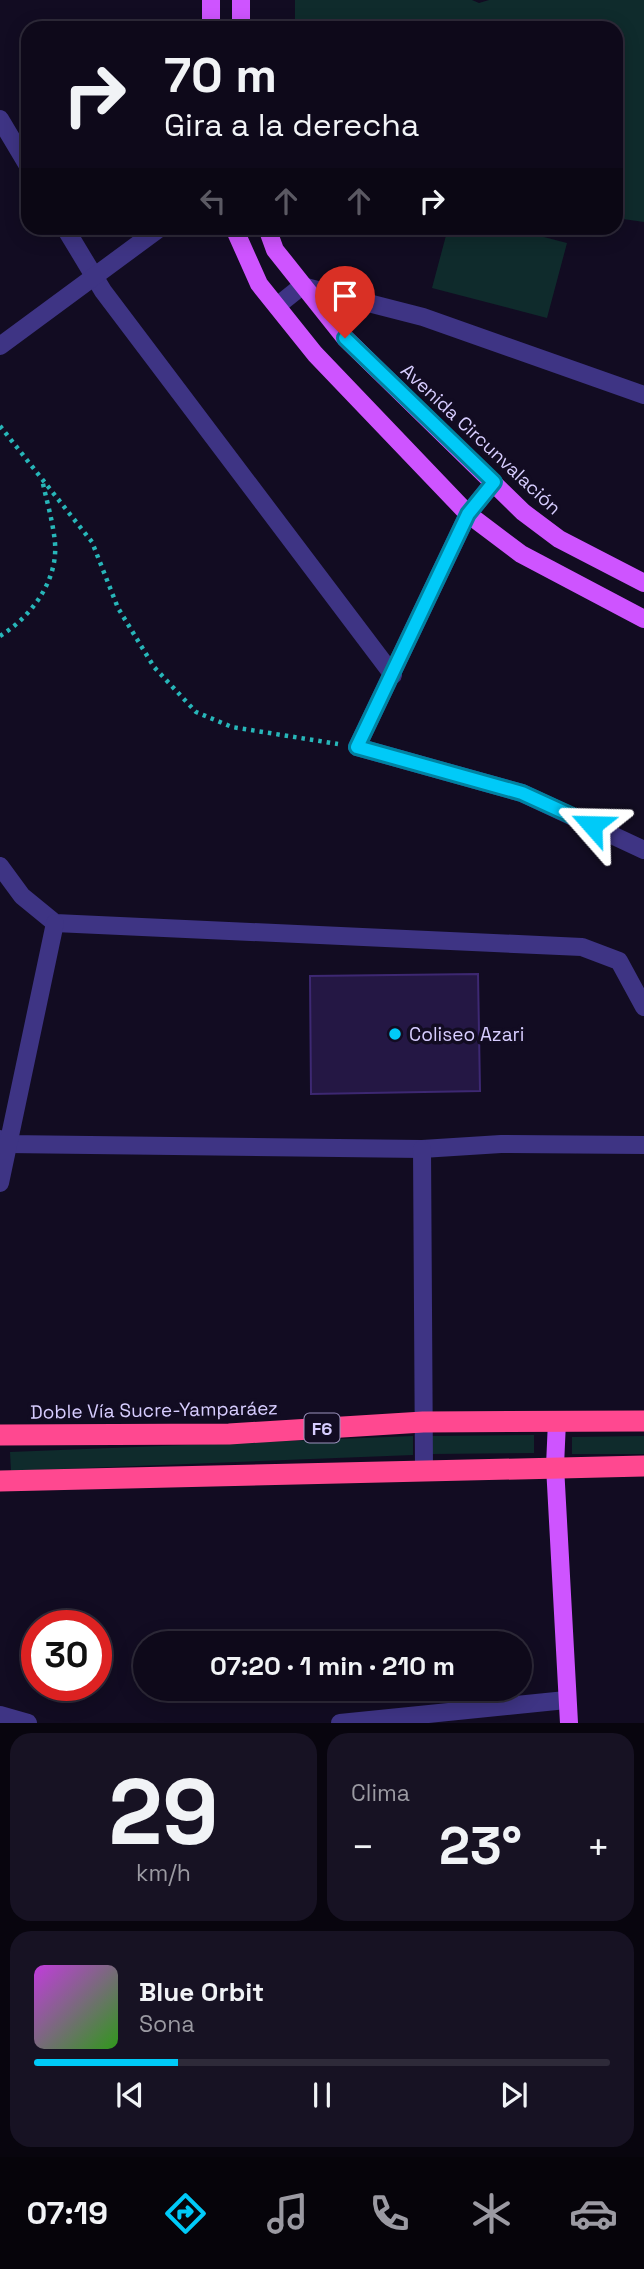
<!DOCTYPE html>
<html lang="es">
<meta charset="utf-8">
<style>
:root{--surface:#0e091a;--page:#171223;--text:#f1f3f6;--muted:#9b9aa2;--line:#2e2a39;--accent:#00caf8}
body{margin:0;font-family:"Space Grotesk",sans-serif;background:var(--page);color:var(--text);height:100vh;display:flex;flex-direction:column;font-size:26px;white-space:nowrap}
*{box-sizing:border-box;margin:0}
p{font-size:23px;color:var(--muted)}
.icon{flex:none;width:38px;height:38px;fill:none;stroke:currentColor;stroke-width:2;stroke-linecap:round;stroke-linejoin:round}
.map{position:relative;height:1723px;overflow:hidden}
.details{display:flex;flex-direction:column;gap:10px;padding:10px;background:#08050e;flex:1}
.details>*{flex:none}
.guide{position:absolute;left:21px;top:21px;width:602px;height:214px;border-radius:21px;box-shadow:0 4px 18px #0003,0 0 0 2px var(--line);background:#0e091a;color:var(--text);overflow:hidden}
.speed{position:absolute;left:21px;top:1610px;display:flex;gap:14px;font-size:35px;font-weight:700;text-align:center}
.speed>*{display:grid;place-content:center;width:91px;height:91px;border-radius:50%;background:var(--surface);box-shadow:0 4px 18px #0003,0 0 0 2px var(--line);line-height:1}
.speed .limit{border:10px solid #d22;background:#fff;color:#111}
.pin{position:absolute;display:grid;place-items:center;width:60px;height:60px;color:#fff;margin:-72px -30px;border-radius:50% 50% 50% 0;rotate:-45deg;box-shadow:0 0 7px #0007}
.pin .icon{rotate:45deg}
.me{position:absolute;width:77px;margin:-38px;rotate:295deg;stroke-linejoin:round;filter:drop-shadow(0 0 5px #0008)}
.turn{display:flex;align-items:center;gap:24px;height:147px;padding:0 28px;font-size:32px}
.turn .icon{width:91px;height:91px;stroke-width:2.5}
.turn b{display:block;font-size:49px;line-height:60px}
.lanes{display:flex;align-items:center;height:66px;padding:0 28px;background:#0003;justify-content:center;gap:35px;direction:ltr}
.lanes .off{opacity:.35}
.big{font-size:52px;font-weight:600;line-height:1.1}
.details .tile{flex:1;display:flex;flex-direction:column;justify-content:center;gap:10px;min-width:0;padding:0 24px;border-radius:21px;background:var(--page)}
.details .dial{align-items:center;gap:0}
.dial b{font-size:91px;line-height:1}
.song{display:flex;align-items:center;gap:21px}
.cover{width:84px;height:84px;border-radius:10px;background:linear-gradient(135deg,hsl(290 70% 55%),hsl(110 70% 35%))}
.played{height:7px;border-radius:4px;background:linear-gradient(90deg,var(--accent) 25%,var(--line) 25%)}
.keys{display:flex;justify-content:space-around;direction:ltr}
.heat{display:flex;justify-content:space-between;align-items:center;font-size:38px;direction:ltr}
.details .tiles{flex:1;display:grid;gap:10px;grid-template-columns:1fr 1fr}
.tile:last-child{grid-column:span 2}
.trip{position:absolute;left:133px;top:1631px;width:399px;height:70px;border-radius:35px;background:var(--surface);box-shadow:0 4px 18px #0003,0 0 0 2px var(--line);font-weight:600;line-height:70px;text-align:center}
.dock{display:flex;height:112px;justify-content:space-around;align-items:center;background:#06040a;color:var(--muted)}
.dock .icon{width:49px;height:49px}
.dock .current{color:var(--accent)}
.dock b{font-size:32px;color:var(--text)}
.map>svg:first-child{display:block}
.green{fill:#0f2b2c}
.building{fill:#241744;stroke:#3d2872;stroke-width:2}
.lines{fill:none;stroke-linecap:round;stroke-linejoin:round}
.path{stroke:#27b6b9;stroke-width:4.5;stroke-dasharray:3.5 5;stroke-linecap:butt}
.street{stroke:#3e3484;stroke-width:18}
.primary{stroke:#ce54ff;stroke-width:18}
.highway{stroke:#ff4890;stroke-width:21}
.route-casing{stroke:#0083a1;stroke-width:18}
.route{stroke:#00caf8;stroke-width:12}
.poi-dot{fill:#00caf8;stroke:#120c22;stroke-width:2.5}
.labels{text-anchor:middle;dominant-baseline:central;stroke-width:7;stroke-linejoin:round;paint-order:stroke}
.shield{fill:#120c22;stroke:#9c93bd;stroke-width:2}
.shield-label{font-size:18px;font-weight:bold;fill:#d7cdff}
.street-label{font-size:19px;fill:#d7cdff;stroke:#120c22}
.poi-label{font-size:19px;fill:#d7cdff;stroke:#120c22;text-anchor:start}
</style>
<div class="map">
<svg width="644" height="1723" viewBox="0 0 644 1723">
<rect width="100%" height="100%" fill="#120c22"/>
<!-- green -->
<g class="green">
<polygon points="295,0 472,0 479,3 489,0 644,0 644,222 616,218 616,28 295,28"/>
<polygon points="448,228 509,228 567,243 547,318 432,288"/>
<polygon points="534,1435 534,1453 432,1454 432,1436"/>
<polygon points="413,1436 413,1455 11,1471 10,1452"/>
<polygon points="644,1436 644,1454 572,1454 572,1437"/>
</g>
<!-- building -->
<polygon class="building" points="478,974 480,1091 311,1094 310,976"/>
<g class="lines">
<!-- path -->
<g class="path">
<polyline points="0,426 92,542 118,608 154,667 196,712 232,727 338,744"/>
<path d="M0,636C31,617 58,581 55,543C53,521 46,499 42,479"/>
</g>
<!-- street -->
<g class="street">
<polyline points="0,119 28,166"/>
<polyline points="65,228 103,291 393,675"/>
<polyline points="277,306 302,286 423,317 644,395"/>
<polyline points="0,346 160,228"/>
<polyline points="493,483 468,514 357,747 522,793 644,850"/>
<polyline points="0,866 22,896 55,923 582,947 619,961 644,1007"/>
<polyline points="0,1139 7,1144 422,1149 501,1144 644,1145"/>
<polyline points="422,1149 424,1470"/>
<polyline points="0,1183 55,923"/>
<polyline points="0,1715 28,1723"/>
<polyline points="340,1723 566,1700"/>
</g>
<!-- primary -->
<g class="primary">
<polyline points="211,0 211,28"/>
<polyline points="241,0 241,28"/>
<polyline points="234,228 259,284 315,354 468,514 521,554 644,619"/>
<polyline points="267,228 275,250 345,338 523,512 559,539 644,583"/>
<polyline points="557,1421 555,1466 569,1723"/>
</g>
<!-- highway -->
<g class="highway">
<polyline points="0,1435 229,1434 423,1422 644,1421"/>
<polyline points="0,1481 644,1466"/>
</g>
</g>
<g class="lines">
<defs>
<polyline id="route" points="345,338 494,482 468,514 357,747 522,793 592,825"/>
</defs>
<!-- route casing -->
<use href="#route" class="route-casing"/>
<!-- route -->
<use href="#route" class="route"/>
</g>
<!-- markers -->
<circle class="poi-dot" cx="395" cy="1034" r="7"/>
<g class="labels">
<!-- shield labels -->
<rect class="shield" x="304.5" y="1413.5" width="35" height="29" rx="5"/>
<g class="shield-label">
<text x="322" y="1428">F6</text>
</g>
<!-- street labels -->
<g class="street-label">
<text transform="translate(481 439) rotate(43)">Avenida Circunvalación</text>
<text transform="translate(154 1410) rotate(-1)">Doble Vía Sucre-Yamparáez</text>
</g>
<!-- poi labels -->
<g class="poi-label">
<text x="409" y="1034">Coliseo Azari</text>
</g>
</g>
</svg>
<div class="speed"><div class="limit">30</div></div>
<div class="pin" style="left:345px;top:338px;background:#d93025"><svg class="icon" aria-label="arrive" viewBox="0 0 24 24"><path d="M6 21V4h12l-3 4 3 4H6"/></svg></div>
<svg class="me" style="left:592px;top:825px" viewBox="-20 -20 40 40"><path d="M0-17L14 15 0 8-14 15z" fill="#00caf8" stroke="#fff" stroke-width="4"/></svg>
<div class="trip">07:20 · 1 min · 210 m</div>
<div class="guide">
<div class="turn"><svg class="icon" aria-label="right" viewBox="0 0 24 24"><path d="M7 20v-9h11M14 6l5 5-5 5"/></svg><div><b>70 m</b>Gira a la derecha</div></div>
<div class="lanes"><svg class="icon off" aria-label="left" viewBox="0 0 24 24"><path d="M17 20v-9H6M10 6l-5 5 5 5"/></svg><svg class="icon off" aria-label="ahead" viewBox="0 0 24 24"><path d="M12 20V5M6 11l6-6 6 6"/></svg><svg class="icon off" aria-label="ahead" viewBox="0 0 24 24"><path d="M12 20V5M6 11l6-6 6 6"/></svg><svg class="icon" aria-label="right" viewBox="0 0 24 24"><path d="M7 20v-9h11M14 6l5 5-5 5"/></svg></div>
</div>
</div>
<section class="details">
<div class="tiles">
<div class="tile dial"><b>29</b><p>km/h</p></div>
<div class="tile"><p>Clima</p>
<div class="heat"><a>−</a><b class="big">23°</b><a>+</a></div>
</div>
<div class="tile">
<div class="song"><i class="cover"></i><div><b>Blue Orbit</b><p>Sona</p></div></div>
<div class="played"></div>
<div class="keys"><svg class="icon" aria-label="previous" viewBox="0 0 24 24"><path d="M18 5L8 12l10 7zM5 5v14"/></svg><svg class="icon" aria-label="pause" viewBox="0 0 24 24"><path d="M8 5v14M16 5v14"/></svg><svg class="icon" aria-label="next" viewBox="0 0 24 24"><path d="M6 5l10 7-10 7zM19 5v14"/></svg></div>
</div>
</div>
</section>
<nav class="dock">
<b>07:19</b>
<svg class="icon current" aria-label="directions" viewBox="0 0 24 24"><path d="M12 3l9 9-9 9-9-9zM9 14v-3h6M13 9l2 2-2 2"/></svg>
<svg class="icon" aria-label="music" viewBox="0 0 24 24"><path d="M9 18V5l10-2v13"/><circle cx="6" cy="18" r="3"/><circle cx="16" cy="16" r="3"/></svg>
<svg class="icon" aria-label="phone" viewBox="0 0 24 24"><path d="M5 4h4l2 5-3 2q2 4 5 5l2-3 5 2v4C11 20 4 13 5 4z"/></svg>
<svg class="icon" aria-label="climate" viewBox="0 0 24 24"><path d="M12 3v18M4 7l16 10M4 17L20 7"/></svg>
<svg class="icon" aria-label="car" viewBox="0 0 24 24"><path d="M5 17H2v-5l4-1 3-4h7l3 4 3 1v5h-3M9 17h6M6 11h13"/><circle cx="7" cy="17" r="2"/><circle cx="17" cy="17" r="2"/></svg>
</nav>
